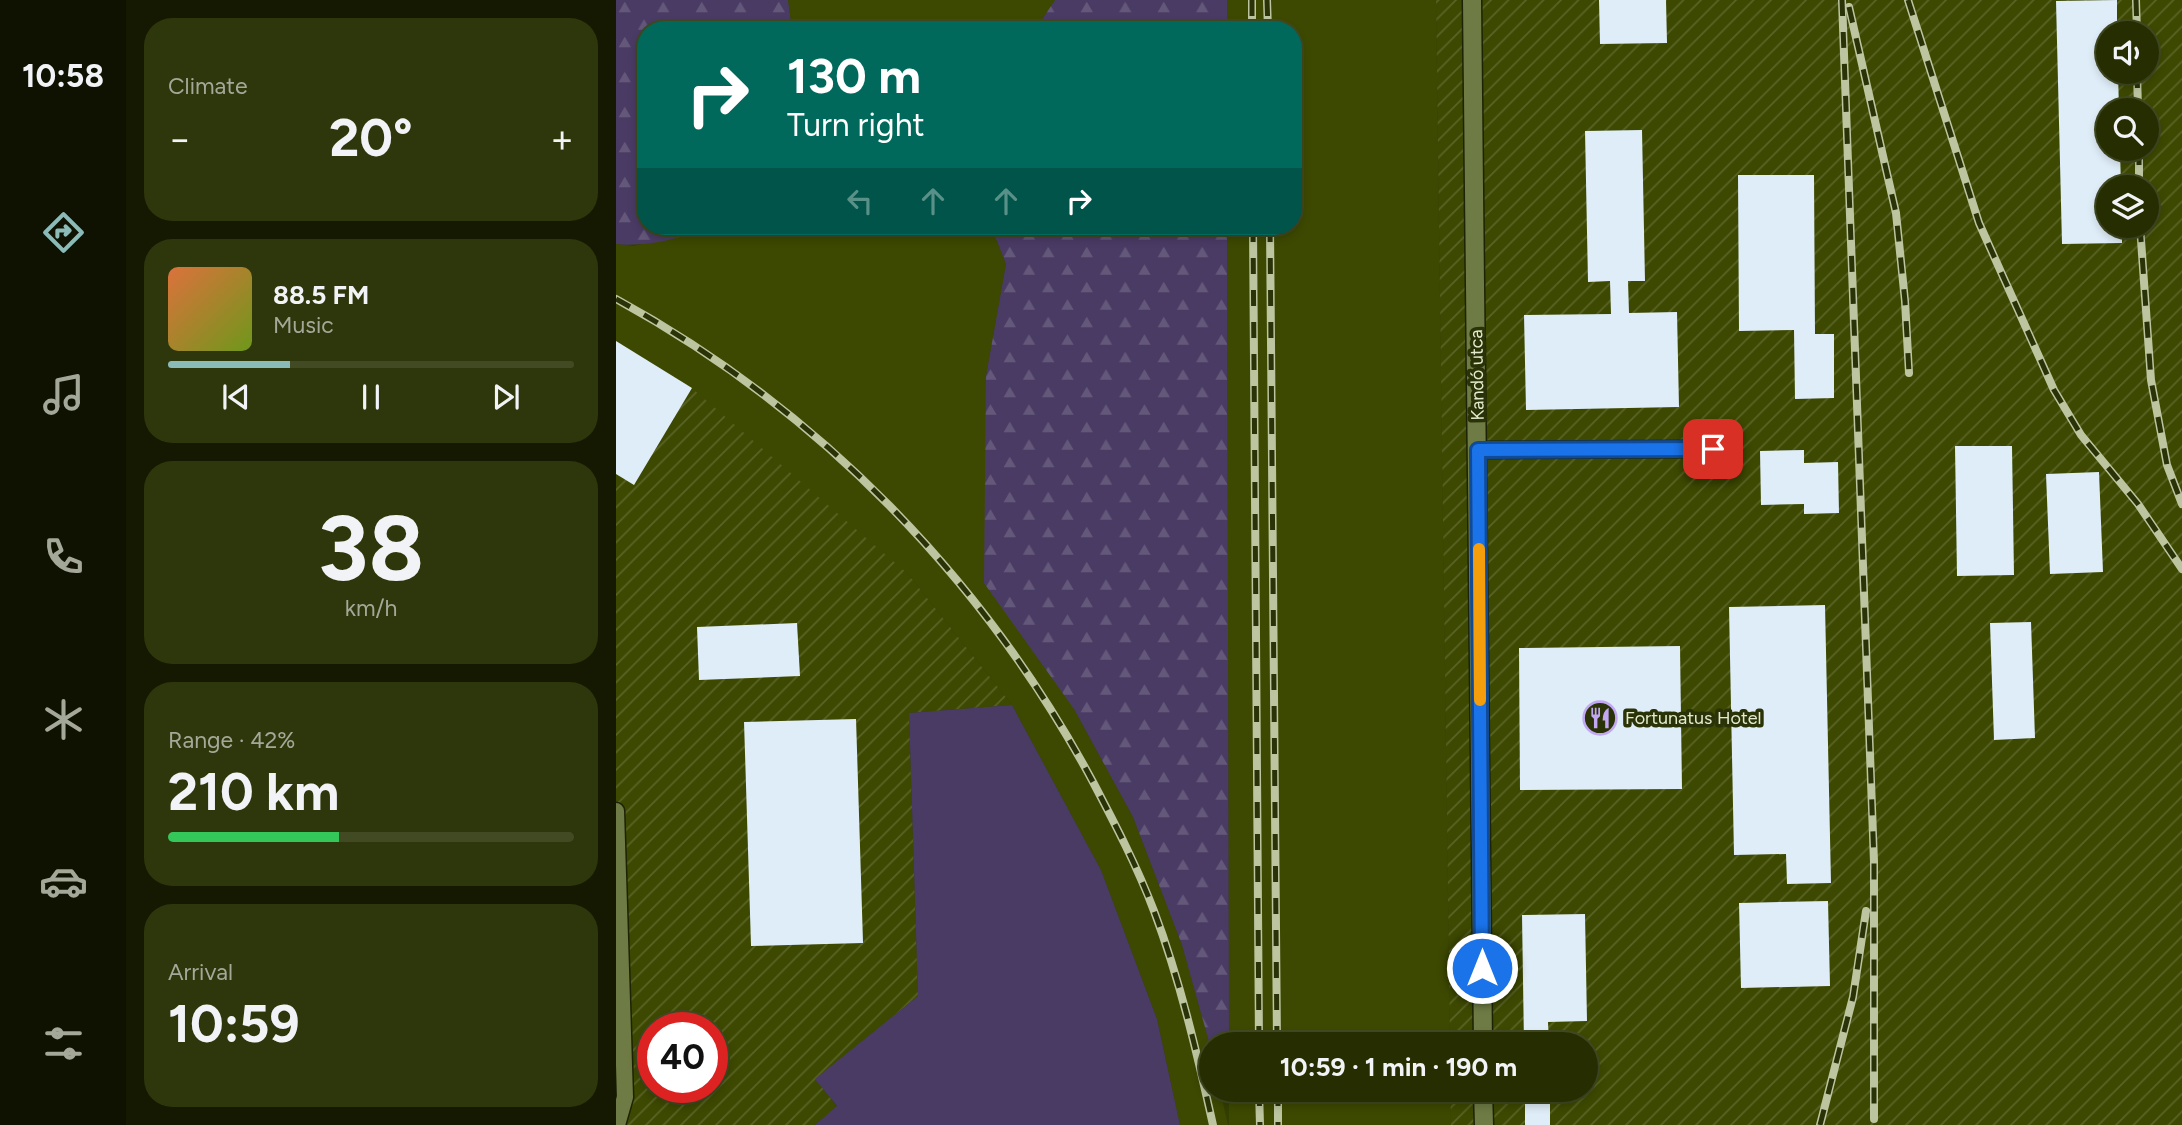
<!DOCTYPE html>
<meta charset="utf-8">
<style>
:root{--surface:#262e01;--page:#2e360b;--text:#f1f3f6;--muted:#a4a899;--line:#424a23;--accent:#8bbbb9}
body{margin:0;font-family:Figtree,sans-serif;background:var(--page);color:var(--text);height:100vh;display:flex;flex-direction:column;font-size:26px;white-space:nowrap}
*{box-sizing:border-box;margin:0}
p{font-size:23px;color:var(--muted)}
.icon{flex:none;width:38px;height:38px;fill:none;stroke:currentColor;stroke-width:2;stroke-linecap:round;stroke-linejoin:round}
.map{position:relative;flex:1;overflow:hidden}
.details{display:flex;flex-direction:column;gap:18px;padding:18px;background:#151901;width:490px}
.details>*{flex:none}
.guide{position:absolute;left:21px;top:21px;width:665px;height:214px;border-radius:28px;box-shadow:0 4px 10px #0003,0 0 0 2px var(--line);background:#00695c;color:#fff;overflow:hidden}
.buttons{position:absolute;left:1480px;top:21px;display:grid;gap:14px}
.buttons a{display:grid;place-items:center;width:63px;height:63px;border-radius:50%;background:var(--surface);box-shadow:0 4px 10px #0003,0 0 0 2px var(--line);font-size:35px}
.speed{position:absolute;left:21px;top:1012px;display:flex;gap:14px;font-size:35px;font-weight:700;text-align:center}
.speed>*{display:grid;place-content:center;width:91px;height:91px;border-radius:50%;background:var(--surface);box-shadow:0 4px 10px #0003,0 0 0 2px var(--line);line-height:1}
.speed .limit{border:10px solid #d22;background:#fff;color:#111}
.pin{position:absolute;display:grid;place-items:center;width:60px;height:60px;color:#fff;margin:-30px;border-radius:14px;box-shadow:0 4px 10px #0006}
.me{position:absolute;width:77px;margin:-38px;rotate:0deg;stroke-linejoin:round;filter:drop-shadow(0 0 5px #0008)}
.turn{display:flex;align-items:center;gap:24px;height:147px;padding:0 35px;font-size:32px}
.turn .icon{width:91px;height:91px;stroke-width:2.5}
.turn b{display:block;font-size:49px;line-height:60px}
.lanes{display:flex;align-items:center;height:66px;padding:0 35px;background:#0003;justify-content:center;gap:35px;direction:ltr}
.lanes .off{opacity:.35}
.big{font-size:52px;font-weight:700;line-height:1.1}
.details .tile{flex:1;display:flex;flex-direction:column;justify-content:center;gap:10px;min-width:0;padding:0 24px;border-radius:28px;background:var(--page)}
.details .dial{align-items:center;gap:0}
.dial b{font-size:91px;line-height:1}
.song{display:flex;align-items:center;gap:21px}
.cover{width:84px;height:84px;border-radius:10px;background:linear-gradient(135deg,hsl(20 70% 55%),hsl(80 70% 35%))}
.played{height:7px;border-radius:4px;background:linear-gradient(90deg,var(--accent) 30%,var(--line) 30%)}
.keys{display:flex;justify-content:space-around;direction:ltr}
.heat{display:flex;justify-content:space-between;align-items:center;font-size:38px;direction:ltr}
.charge{height:10px;border-radius:5px;background:linear-gradient(90deg,#34c759 42%,var(--line) 0)}
.trip{position:absolute;left:583px;top:1032px;width:399px;height:70px;border-radius:35px;background:var(--surface);box-shadow:0 4px 10px #0003,0 0 0 2px var(--line);font-weight:700;line-height:70px;text-align:center}
main{display:flex;flex:1;min-height:0}
.tabs{display:flex;flex-direction:column;width:126px;justify-content:space-around;align-items:center;background:#0f1200;color:var(--muted)}
.tabs .icon{width:49px;height:49px}
.tabs .on{color:var(--accent)}
.tabs b{font-size:32px;color:var(--text)}
.map>svg:first-child{display:block}
.built{fill:#3d4901}
.industrial{fill:url(#industrial-furrows);fill-rule:evenodd}
.forest{fill:url(#forest-firs)}
.garden{fill:#4a3b65}
.building{fill:#dfedf8}
.lines{fill:none;stroke-linecap:round;stroke-linejoin:round}
.service-casing{stroke:#1d2306;stroke-width:19}
.tertiary-casing{stroke:#1d2306;stroke-width:21}
.service{stroke:#6e7b44;stroke-width:16}
.tertiary{stroke:#6e7b44;stroke-width:18}
.rail-casing{stroke:#bcc5a0;stroke-width:8}
.rail{stroke:#2a3207;stroke-width:5;stroke-dasharray:16;stroke-linecap:butt}
.route-casing{stroke:#114b97;stroke-width:18}
.route{stroke:#1a73e8;stroke-width:12}
.slow{stroke:#f59e0b;stroke-width:12}
.labels{text-anchor:middle;dominant-baseline:central;stroke-width:7;stroke-linejoin:round;paint-order:stroke}
.street-label{font-size:18px;fill:#e2ebcd;stroke:#2a3207}
.poi-label{font-size:18px;fill:#e2ebcd;stroke:#2a3207;text-anchor:start}
</style>
<main>
<nav class="tabs">
<b>10:58</b>
<svg class="icon on" aria-label="directions" viewBox="0 0 24 24"><path d="M12 3l9 9-9 9-9-9zM9 14v-3h6M13 9l2 2-2 2"/></svg>
<svg class="icon" aria-label="music" viewBox="0 0 24 24"><path d="M9 18V5l10-2v13"/><circle cx="6" cy="18" r="3"/><circle cx="16" cy="16" r="3"/></svg>
<svg class="icon" aria-label="phone" viewBox="0 0 24 24"><path d="M5 4h4l2 5-3 2q2 4 5 5l2-3 5 2v4C11 20 4 13 5 4z"/></svg>
<svg class="icon" aria-label="climate" viewBox="0 0 24 24"><path d="M12 3v18M4 7l16 10M4 17L20 7"/></svg>
<svg class="icon" aria-label="car" viewBox="0 0 24 24"><path d="M5 17H2v-5l4-1 3-4h7l3 4 3 1v5h-3M9 17h6M6 11h13"/><circle cx="7" cy="17" r="2"/><circle cx="17" cy="17" r="2"/></svg>
<svg class="icon" aria-label="filters" viewBox="0 0 24 24"><path d="M4 7h16M4 17h16"/><circle cx="9" cy="7" r="2"/><circle cx="15" cy="17" r="2"/></svg>
</nav>
<section class="details">
<div class="tile"><p>Climate</p>
<div class="heat"><a>−</a><b class="big">20°</b><a>+</a></div>
</div>
<div class="tile">
<div class="song"><i class="cover"></i><div><b>88.5 FM</b><p>Music</p></div></div>
<div class="played"></div>
<div class="keys"><svg class="icon" aria-label="previous" viewBox="0 0 24 24"><path d="M18 5L8 12l10 7zM5 5v14"/></svg><svg class="icon" aria-label="pause" viewBox="0 0 24 24"><path d="M8 5v14M16 5v14"/></svg><svg class="icon" aria-label="next" viewBox="0 0 24 24"><path d="M6 5l10 7-10 7zM19 5v14"/></svg></div>
</div>
<div class="tile dial"><b>38</b><p>km/h</p></div>
<div class="tile"><p>Range · 42%</p><b class="big">210 km</b><div class="charge"></div></div>
<div class="tile"><p>Arrival</p><b class="big">10:59</b></div>
</section>
<div class="map">
<svg width="1566" height="1125" viewBox="0 0 1566 1125">
<defs>
<pattern id="industrial-furrows" width="10" height="10" patternUnits="userSpaceOnUse" patternTransform="scale(1.75)"><rect width="10" height="10" fill="#3d4901"/><path d="M-1 1l2-2M0 10L10 0M9 11l2-2" fill="none" stroke="#596325"/></pattern>
<pattern id="forest-firs" width="22" height="20" patternUnits="userSpaceOnUse" patternTransform="scale(1.75)"><rect width="22" height="20" fill="#4a3b65"/><path d="M5 1l3.5 6h-7zM16 11l3.5 6h-7z" fill="#64587a"/></pattern>
</defs>
<rect width="100%" height="100%" fill="#333e01"/>
<!-- built -->
<g class="built">
<polygon points="172,0 439,0 419,30 176,30"/>
<polygon points="611,0 820,0 834,1045 613,1045 611,226 677,226 677,30 611,30"/>
<polygon points="88,226 375,226 390,264 370,376 458,709 517,817 566,945 595,1049 595,1090 604,1090 612,1125 564,1125 541,1019 485,870 396,705 292,574 0,342 0,244 17,246 77,234"/>
<polygon points="613,1090 834,1090 835,1125 613,1125"/>
</g>
<!-- industrial -->
<g class="industrial">
<path d="M820,0H1566V1125H835L834,1090H970V1045H834ZM1493,33H1531V72H1493ZM1493,110H1531V149H1493ZM1493,187H1531V226H1493Z"/>
<path d="M0,342L77,389L292,574L396,705L293,713L302,996L200,1079L221,1107L199,1125H0ZM37,1027H96V1087H37Z"/>
</g>
<!-- forest -->
<g class="forest">
<path d="M0,0H172L176,30H30V226H88C68,240 24,247 0,244Z"/>
<polygon points="439,0 611,0 611,30 419,30"/>
<polygon points="375,226 611,226 613,1045 595,1045 595,1049 566,945 517,817 458,709 368,583 370,376 390,264"/>
</g>
<!-- garden -->
<polygon class="garden" points="396,705 485,870 541,1019 564,1125 199,1125 221,1106 199,1079 302,996 293,713"/>
<!-- building -->
<g class="building">
<polygon points="983,0 1050,0 1051,43 984,44"/>
<polygon points="1501,0 1501,33 1493,33 1493,72 1502,72 1503,110 1493,110 1493,149 1504,149 1505,187 1493,187 1493,226 1506,226 1506,243 1446,244 1440,1"/>
<polygon points="1026,130 1029,281 1012,281 1013,313 1061,312 1063,407 910,410 908,315 995,314 994,281 972,282 969,131"/>
<polygon points="1122,175 1198,175 1199,334 1218,334 1218,398 1179,399 1178,330 1123,331"/>
<polygon points="0,341 76,388 18,485 0,474"/>
<polygon points="1339,446 1396,446 1398,575 1341,576"/>
<polygon points="1188,450 1188,463 1222,462 1223,513 1188,514 1188,504 1145,505 1144,451"/>
<polygon points="1483,472 1487,572 1434,574 1430,474"/>
<polygon points="1209,605 1215,883 1171,884 1170,854 1118,855 1113,607"/>
<polygon points="1415,622 1419,738 1378,740 1374,623"/>
<polygon points="181,623 184,676 83,680 81,627"/>
<polygon points="1064,646 1066,789 904,790 903,648"/>
<polygon points="240,719 247,943 135,946 128,722"/>
<polygon points="1212,901 1214,986 1125,988 1123,903"/>
<polygon points="969,914 971,1021 932,1022 933,1045 908,1045 906,915"/>
<rect x="909" y="1090" width="25" height="35"/>
</g>
<g class="lines">
<defs>
<g id="service">
<polyline points="862,450 1097,449"/>
<polyline points="0,811 9,1097 1,1125"/>
</g>
<g id="tertiary">
<polyline points="856,0 867,1045"/>
<polyline points="867,1090 868,1125"/>
</g>
</defs>
<!-- service casing -->
<use href="#service" class="service-casing"/>
<!-- tertiary casing -->
<use href="#tertiary" class="tertiary-casing"/>
<!-- service -->
<use href="#service" class="service"/>
<!-- tertiary -->
<use href="#tertiary" class="tertiary"/>
<defs>
<g id="rail">
<polyline points="636,0 636,30"/>
<polyline points="651,0 652,30"/>
<polyline points="1226,0 1258,862 1258,1119"/>
<polyline points="1292,0 1363,223 1438,390 1465,435 1522,504 1566,569"/>
<polyline points="1520,0 1521,33"/>
<polyline points="1233,7 1280,213 1289,301 1293,373"/>
<polyline points="1521,72 1522,110"/>
<polyline points="1523,149 1523,187"/>
<polyline points="637,226 643,1045"/>
<polyline points="654,226 661,1045"/>
<polyline points="1524,226 1535,380 1551,465 1566,504"/>
<path d="M0,299C202,409 368,579 477,782C499,824 521,866 538,911C564,980 581,1053 597,1125"/>
<polyline points="643,1090 644,1125"/>
<polyline points="662,1090 662,1125"/>
<polyline points="1204,1125 1237,997 1250,911"/>
</g>
</defs>
<!-- rail casing -->
<use href="#rail" class="rail-casing"/>
<!-- rail -->
<use href="#rail" class="rail"/>
</g>
<g class="lines">
<defs>
<polyline id="route" points="866,968 862,450 1097,449"/>
</defs>
<!-- route casing -->
<use href="#route" class="route-casing"/>
<!-- route -->
<use href="#route" class="route"/>
<!-- slow -->
<polyline class="slow" points="863,549 864,700"/>
</g>
<!-- icons -->
<defs>
<symbol id="restaurant-ring" viewBox="-11 -11 22 22"><circle r="9.5" fill="#2a3207" stroke="#c2a8f3" stroke-width="1.5"/><path d="M-5-6h1v4h1v-4h1v4h1v-4h1v5L-1.5 .5V6h-2V.5L-5-1ZM5-6V6H3V1.5H1.5Q1.5-4 5-6Z" fill="#c2a8f3"/></symbol>
</defs>
<g fill-rule="evenodd">
<use href="#restaurant-ring" x="965" y="699" width="38" height="38"/>
</g>
<g class="labels">
<!-- street labels -->
<g class="street-label">
<text transform="translate(861 375) rotate(-91)">Kandó utca</text>
</g>
<!-- poi labels -->
<g class="poi-label">
<text x="1009" y="718">Fortunatus Hotel</text>
</g>
</g>
</svg>
<div class="buttons">
<a><svg class="icon" aria-label="sound" viewBox="0 0 24 24"><path d="M4 9h4l5-4v14l-5-4H4zM17 9q2 3 0 6"/></svg></a>
<a><svg class="icon" aria-label="search" viewBox="0 0 24 24"><circle cx="10" cy="10" r="6"/><path d="M15 15l6 6"/></svg></a>
<a><svg class="icon" aria-label="layers" viewBox="0 0 24 24"><path d="M12 4l9 5-9 5-9-5zM3 14l9 5 9-5"/></svg></a>
</div>
<div class="speed"><div class="limit">40</div></div>
<div class="pin" style="left:1097px;top:449px;background:#d93025"><svg class="icon" aria-label="arrive" viewBox="0 0 24 24"><path d="M6 21V4h12l-3 4 3 4H6"/></svg></div>
<svg class="me" style="left:866px;top:968px" viewBox="-20 -20 40 40"><circle r="17" fill="#1a73e8" stroke="#fff" stroke-width="3"/><path d="M0-11L8 9 0 5-8 9z" fill="#fff"/></svg>
<div class="trip">10:59 · 1 min · 190 m</div>
<div class="guide">
<div class="turn"><svg class="icon" aria-label="right" viewBox="0 0 24 24"><path d="M7 20v-9h11M14 6l5 5-5 5"/></svg><div><b>130 m</b>Turn right</div></div>
<div class="lanes"><svg class="icon off" aria-label="left" viewBox="0 0 24 24"><path d="M17 20v-9H6M10 6l-5 5 5 5"/></svg><svg class="icon off" aria-label="ahead" viewBox="0 0 24 24"><path d="M12 20V5M6 11l6-6 6 6"/></svg><svg class="icon off" aria-label="ahead" viewBox="0 0 24 24"><path d="M12 20V5M6 11l6-6 6 6"/></svg><svg class="icon" aria-label="right" viewBox="0 0 24 24"><path d="M7 20v-9h11M14 6l5 5-5 5"/></svg></div>
</div>
</div>
</main>
